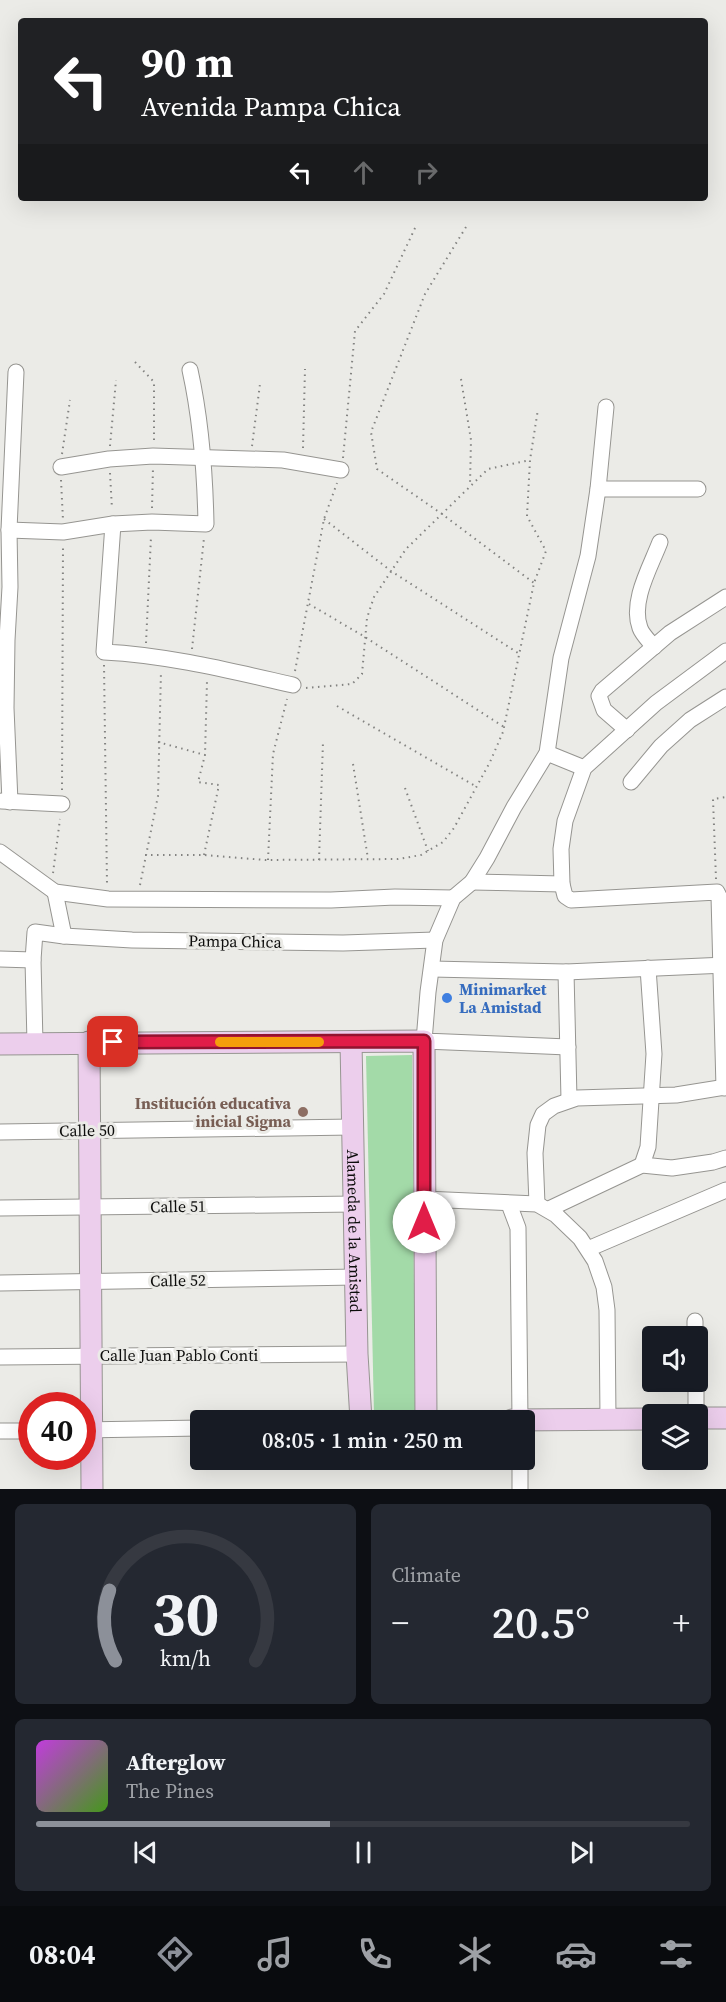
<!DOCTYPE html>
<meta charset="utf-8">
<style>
:root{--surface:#171b24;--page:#242831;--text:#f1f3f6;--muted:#9ea1a6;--line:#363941;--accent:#8c9099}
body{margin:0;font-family:"Source Serif 4",serif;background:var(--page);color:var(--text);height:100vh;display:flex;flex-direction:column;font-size:22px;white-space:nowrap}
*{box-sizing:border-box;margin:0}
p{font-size:20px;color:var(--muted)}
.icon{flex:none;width:33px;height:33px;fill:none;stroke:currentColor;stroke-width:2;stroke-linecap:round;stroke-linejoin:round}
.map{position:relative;height:1489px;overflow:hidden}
.details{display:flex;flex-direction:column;gap:15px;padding:15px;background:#0d0f14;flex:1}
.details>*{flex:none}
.hud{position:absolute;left:18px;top:18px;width:690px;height:183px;border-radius:6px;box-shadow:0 6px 24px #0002;background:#202124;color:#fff;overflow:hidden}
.controls{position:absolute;left:642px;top:1326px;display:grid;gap:12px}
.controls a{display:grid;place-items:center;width:66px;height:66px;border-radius:6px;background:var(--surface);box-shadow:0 6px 24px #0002;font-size:30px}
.speed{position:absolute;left:18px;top:1392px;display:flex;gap:12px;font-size:30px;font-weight:700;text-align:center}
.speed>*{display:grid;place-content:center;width:78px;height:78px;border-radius:50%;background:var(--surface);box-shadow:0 6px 24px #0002;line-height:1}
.speed .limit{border:9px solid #d22;background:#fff;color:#111}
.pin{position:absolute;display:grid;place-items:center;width:51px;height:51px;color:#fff;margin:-26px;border-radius:12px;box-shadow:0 3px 9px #0006}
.me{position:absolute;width:66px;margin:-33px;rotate:0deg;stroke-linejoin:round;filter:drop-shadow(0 0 4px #0008)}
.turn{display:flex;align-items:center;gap:21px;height:126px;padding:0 24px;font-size:27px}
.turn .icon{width:78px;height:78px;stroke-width:2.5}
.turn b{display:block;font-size:42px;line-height:51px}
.lanes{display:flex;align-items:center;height:57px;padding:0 24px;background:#0003;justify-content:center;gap:30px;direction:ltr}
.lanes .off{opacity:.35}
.big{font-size:45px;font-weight:600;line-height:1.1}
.details .tile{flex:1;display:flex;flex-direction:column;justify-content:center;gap:9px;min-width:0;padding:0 21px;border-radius:9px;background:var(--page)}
.details .dial{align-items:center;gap:0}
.dial svg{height:156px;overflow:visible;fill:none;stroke:var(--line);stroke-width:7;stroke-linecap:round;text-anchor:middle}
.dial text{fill:var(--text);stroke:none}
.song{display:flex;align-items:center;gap:18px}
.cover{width:72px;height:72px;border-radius:9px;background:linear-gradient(135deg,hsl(290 70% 55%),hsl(100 70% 35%))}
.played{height:6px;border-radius:3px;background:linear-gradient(90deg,var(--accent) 45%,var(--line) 45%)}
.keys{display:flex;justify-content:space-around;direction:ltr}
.heat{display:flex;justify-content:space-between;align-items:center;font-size:33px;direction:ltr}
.details .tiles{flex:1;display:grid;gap:15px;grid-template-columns:1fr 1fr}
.tile:last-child{grid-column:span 2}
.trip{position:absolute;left:190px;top:1410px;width:345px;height:60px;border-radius:6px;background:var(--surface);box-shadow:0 6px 24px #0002;font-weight:600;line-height:60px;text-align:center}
.menu{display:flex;height:96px;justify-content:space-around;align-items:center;background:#090b0e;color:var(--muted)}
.menu .icon{width:42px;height:42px}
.menu .on{color:var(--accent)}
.menu b{font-size:27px;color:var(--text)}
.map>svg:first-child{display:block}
.green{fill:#a3daa8}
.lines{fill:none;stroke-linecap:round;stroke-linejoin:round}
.street-casing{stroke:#969591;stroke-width:17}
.secondary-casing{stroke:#969591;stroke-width:23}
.path{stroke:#838381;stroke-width:2;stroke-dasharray:1.5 4.5;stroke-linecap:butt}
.street{stroke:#fff;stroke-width:15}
.secondary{stroke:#ecceec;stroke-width:21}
.route-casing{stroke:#92132f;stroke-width:15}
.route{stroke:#e11d48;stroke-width:10}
.slow{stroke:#f59e0b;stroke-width:10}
.shop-dot{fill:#3f7fe0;stroke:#ebebe7;stroke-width:2}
.education-dot{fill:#8d6e63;stroke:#ebebe7;stroke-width:2}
.labels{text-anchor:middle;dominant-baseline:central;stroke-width:6;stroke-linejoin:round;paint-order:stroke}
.street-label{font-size:16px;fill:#0d0d0c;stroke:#ebebe7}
.shop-label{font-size:16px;font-weight:bold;fill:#366cbe;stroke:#ebebe7;text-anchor:start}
.education-label{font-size:16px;font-weight:bold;fill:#785e54;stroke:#ebebe7;text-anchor:end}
</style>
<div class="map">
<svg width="726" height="1489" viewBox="0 0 726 1489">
<rect width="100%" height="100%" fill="#ebebe7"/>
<!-- green -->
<polygon class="green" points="412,1055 415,1412 374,1414 366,1056"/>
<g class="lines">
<defs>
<g id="street">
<polyline points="61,467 109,459 153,456 283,460 341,470"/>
<polyline points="598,489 698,489"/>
<path d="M113,524L104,652C167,655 231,671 293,685"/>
<path d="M9,530L63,532L113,524L152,522L206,524C205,472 201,420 190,370"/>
<path d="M654,647C649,641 642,634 640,628C630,601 651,566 660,542"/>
<polyline points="627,730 604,710 599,696 602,691 670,633 726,597"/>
<polyline points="547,753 584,768"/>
<polyline points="631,782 661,746 690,720 726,697"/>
<polyline points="2,801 62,804"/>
<polyline points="10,802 6,708 7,640 10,587 9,530 16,372"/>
<polyline points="0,852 55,892 108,899 331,900 395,897 453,898"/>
<polyline points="472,882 562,884"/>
<polyline points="55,892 64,936"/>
<polyline points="0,959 33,960"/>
<polyline points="432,969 566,972 726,965"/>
<polyline points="566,972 569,1099"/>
<polyline points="35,1043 33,960 35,932 64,936 132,940 343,943 435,940"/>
<polyline points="568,1047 424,1041 428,992 435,940 453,898 472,882 487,858 514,807 547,753 561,658 588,556 598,489 606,407"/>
<polyline points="724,1088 719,896 717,892 571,900 565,896 562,884 561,849 565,821 584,768 656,703 726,651"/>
<polyline points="0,1132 353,1127"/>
<polyline points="642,1165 648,1147 654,1054 648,968"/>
<polyline points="424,1199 537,1204 556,1215 580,1238 595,1261 604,1287 607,1310 608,1419"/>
<polyline points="509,1204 518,1228 520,1420"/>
<polyline points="537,1204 535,1153 538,1125 543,1114 554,1106 577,1098 676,1095 726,1087"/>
<polyline points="0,1208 356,1204"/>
<polyline points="549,1209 642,1165 672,1168 713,1162 726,1158"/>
<polyline points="588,1249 726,1190"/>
<polyline points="0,1283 356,1277"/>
<polyline points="695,1321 695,1336"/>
<polyline points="0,1357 357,1354"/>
<polyline points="696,1382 696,1414"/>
<polyline points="82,1430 201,1428"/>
<polyline points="0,1431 32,1431"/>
<polyline points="520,1489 520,1460"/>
</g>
<g id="secondary">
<polyline points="89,1042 92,1489"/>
<path id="s1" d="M351,1042L357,1354L361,1420"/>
<polyline points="0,1044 424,1041 426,1420"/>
<polyline points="698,1418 726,1418"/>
<polyline points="512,1420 652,1419"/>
</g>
</defs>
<!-- street casing -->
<use href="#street" class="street-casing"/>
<!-- secondary casing -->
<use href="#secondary" class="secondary-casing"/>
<!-- path -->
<g class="path">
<polyline points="466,227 425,294 371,432 377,469 442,514 534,583"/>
<polyline points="135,362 154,382 154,442"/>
<polyline points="461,379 471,440 470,484"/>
<polyline points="110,446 116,380"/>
<polyline points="252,446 260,384"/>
<polyline points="303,448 305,369"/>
<polyline points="62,454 70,400"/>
<polyline points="343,458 355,331 384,294 416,226"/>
<polyline points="110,473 112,509"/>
<polyline points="61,480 63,520"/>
<polyline points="152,508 153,468"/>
<polyline points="324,519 391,571 518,653"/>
<polyline points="309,604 365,637 504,727"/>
<polyline points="146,643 151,537"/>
<polyline points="192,649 204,538"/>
<polyline points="104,665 107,884"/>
<polyline points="295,671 324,519 337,483"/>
<polyline points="306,688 352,684 362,674 367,618 374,597 406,549 488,469 530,460"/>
<polyline points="337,706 477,787"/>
<polyline points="158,742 205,755"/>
<polyline points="353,764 368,859"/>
<polyline points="405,788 428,851"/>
<polyline points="62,790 63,546"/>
<polyline points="145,855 204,855 265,860 398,859 421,855 443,842 454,828 490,762 503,732 534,583 546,551 527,516 530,460 538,409"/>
<polyline points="204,855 219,785 198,782 205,755 207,681"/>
<polyline points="268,860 273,754 287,699"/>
<polyline points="319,860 323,742"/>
<polyline points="53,873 60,819"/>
<polyline points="716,879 713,799 726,797"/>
<polyline points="140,885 158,796 161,671"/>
</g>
<!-- street -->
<use href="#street" class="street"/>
<!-- secondary -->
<use href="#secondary" class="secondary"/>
</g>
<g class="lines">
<defs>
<polyline id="route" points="113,1042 424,1041 424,1222"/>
</defs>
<!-- route casing -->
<use href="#route" class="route-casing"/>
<!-- route -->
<use href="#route" class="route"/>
<!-- slow -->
<polyline class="slow" points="220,1042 319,1042"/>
</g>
<!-- markers -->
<circle class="shop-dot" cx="447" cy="998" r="6"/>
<circle class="education-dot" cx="303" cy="1112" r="6"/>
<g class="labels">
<!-- street labels -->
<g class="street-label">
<text transform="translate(235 941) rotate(1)">Pampa Chica</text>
<text transform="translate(87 1130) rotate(-1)">Calle 50</text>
<text transform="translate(178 1206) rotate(-1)">Calle 51</text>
<text stroke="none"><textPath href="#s1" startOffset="189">Alameda de la Amistad</textPath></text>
<text transform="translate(178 1280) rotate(-1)">Calle 52</text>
<text x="179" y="1355">Calle Juan Pablo Conti</text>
</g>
<!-- shop labels -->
<g class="shop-label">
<text x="459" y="989">Minimarket<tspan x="459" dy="18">La Amistad</tspan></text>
</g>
<!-- education labels -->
<g class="education-label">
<text x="291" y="1103">Institución educativa<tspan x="291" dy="18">inicial Sigma</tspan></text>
</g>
</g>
</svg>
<div class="controls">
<a><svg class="icon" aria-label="sound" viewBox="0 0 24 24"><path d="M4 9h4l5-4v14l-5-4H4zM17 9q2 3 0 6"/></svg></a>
<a><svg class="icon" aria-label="layers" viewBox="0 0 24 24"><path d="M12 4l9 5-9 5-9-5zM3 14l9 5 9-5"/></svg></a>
</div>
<div class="speed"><div class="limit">40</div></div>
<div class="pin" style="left:113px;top:1042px;background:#d93025"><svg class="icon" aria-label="arrive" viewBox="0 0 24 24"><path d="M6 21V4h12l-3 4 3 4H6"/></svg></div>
<svg class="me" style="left:424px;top:1222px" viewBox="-20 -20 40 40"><circle r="19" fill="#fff"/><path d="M0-13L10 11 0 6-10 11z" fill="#e11d48"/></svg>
<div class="trip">08:05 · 1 min · 250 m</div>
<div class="hud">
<div class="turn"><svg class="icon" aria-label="left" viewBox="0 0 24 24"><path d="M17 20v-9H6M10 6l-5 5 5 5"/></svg><div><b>90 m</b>Avenida Pampa Chica</div></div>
<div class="lanes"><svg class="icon" aria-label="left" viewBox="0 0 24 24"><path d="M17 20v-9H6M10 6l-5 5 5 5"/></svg><svg class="icon off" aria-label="ahead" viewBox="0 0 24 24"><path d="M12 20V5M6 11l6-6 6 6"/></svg><svg class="icon off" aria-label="right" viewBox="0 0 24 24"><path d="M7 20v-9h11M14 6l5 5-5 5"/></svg></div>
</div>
</div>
<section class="details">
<div class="tiles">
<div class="tile dial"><svg viewBox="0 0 100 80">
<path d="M14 69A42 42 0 1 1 86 69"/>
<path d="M14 69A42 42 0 0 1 11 33" stroke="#8c9099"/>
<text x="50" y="56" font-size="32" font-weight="700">30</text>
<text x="50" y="72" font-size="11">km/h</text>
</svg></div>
<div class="tile"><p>Climate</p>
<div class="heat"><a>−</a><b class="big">20.5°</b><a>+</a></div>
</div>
<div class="tile">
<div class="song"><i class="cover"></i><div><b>Afterglow</b><p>The Pines</p></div></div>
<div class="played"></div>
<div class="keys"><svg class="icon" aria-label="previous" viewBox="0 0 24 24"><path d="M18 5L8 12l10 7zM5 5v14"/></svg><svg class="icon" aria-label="pause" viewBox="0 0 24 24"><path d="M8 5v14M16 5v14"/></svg><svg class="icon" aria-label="next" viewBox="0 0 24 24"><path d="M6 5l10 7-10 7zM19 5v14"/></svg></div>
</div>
</div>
</section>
<nav class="menu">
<b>08:04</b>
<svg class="icon on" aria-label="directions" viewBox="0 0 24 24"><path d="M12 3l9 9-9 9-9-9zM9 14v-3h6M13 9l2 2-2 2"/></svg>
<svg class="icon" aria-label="music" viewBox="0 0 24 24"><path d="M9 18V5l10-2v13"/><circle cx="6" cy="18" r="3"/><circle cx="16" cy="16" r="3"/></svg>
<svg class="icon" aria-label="phone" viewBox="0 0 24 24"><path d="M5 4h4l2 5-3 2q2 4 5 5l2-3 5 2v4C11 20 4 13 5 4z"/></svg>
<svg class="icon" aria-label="climate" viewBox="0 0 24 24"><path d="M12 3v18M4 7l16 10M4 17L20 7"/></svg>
<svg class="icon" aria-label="car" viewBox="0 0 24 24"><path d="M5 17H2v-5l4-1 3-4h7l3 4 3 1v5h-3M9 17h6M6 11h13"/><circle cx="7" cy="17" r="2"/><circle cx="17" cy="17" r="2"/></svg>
<svg class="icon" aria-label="filters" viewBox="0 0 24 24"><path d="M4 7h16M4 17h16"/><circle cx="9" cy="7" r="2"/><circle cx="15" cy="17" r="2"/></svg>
</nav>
